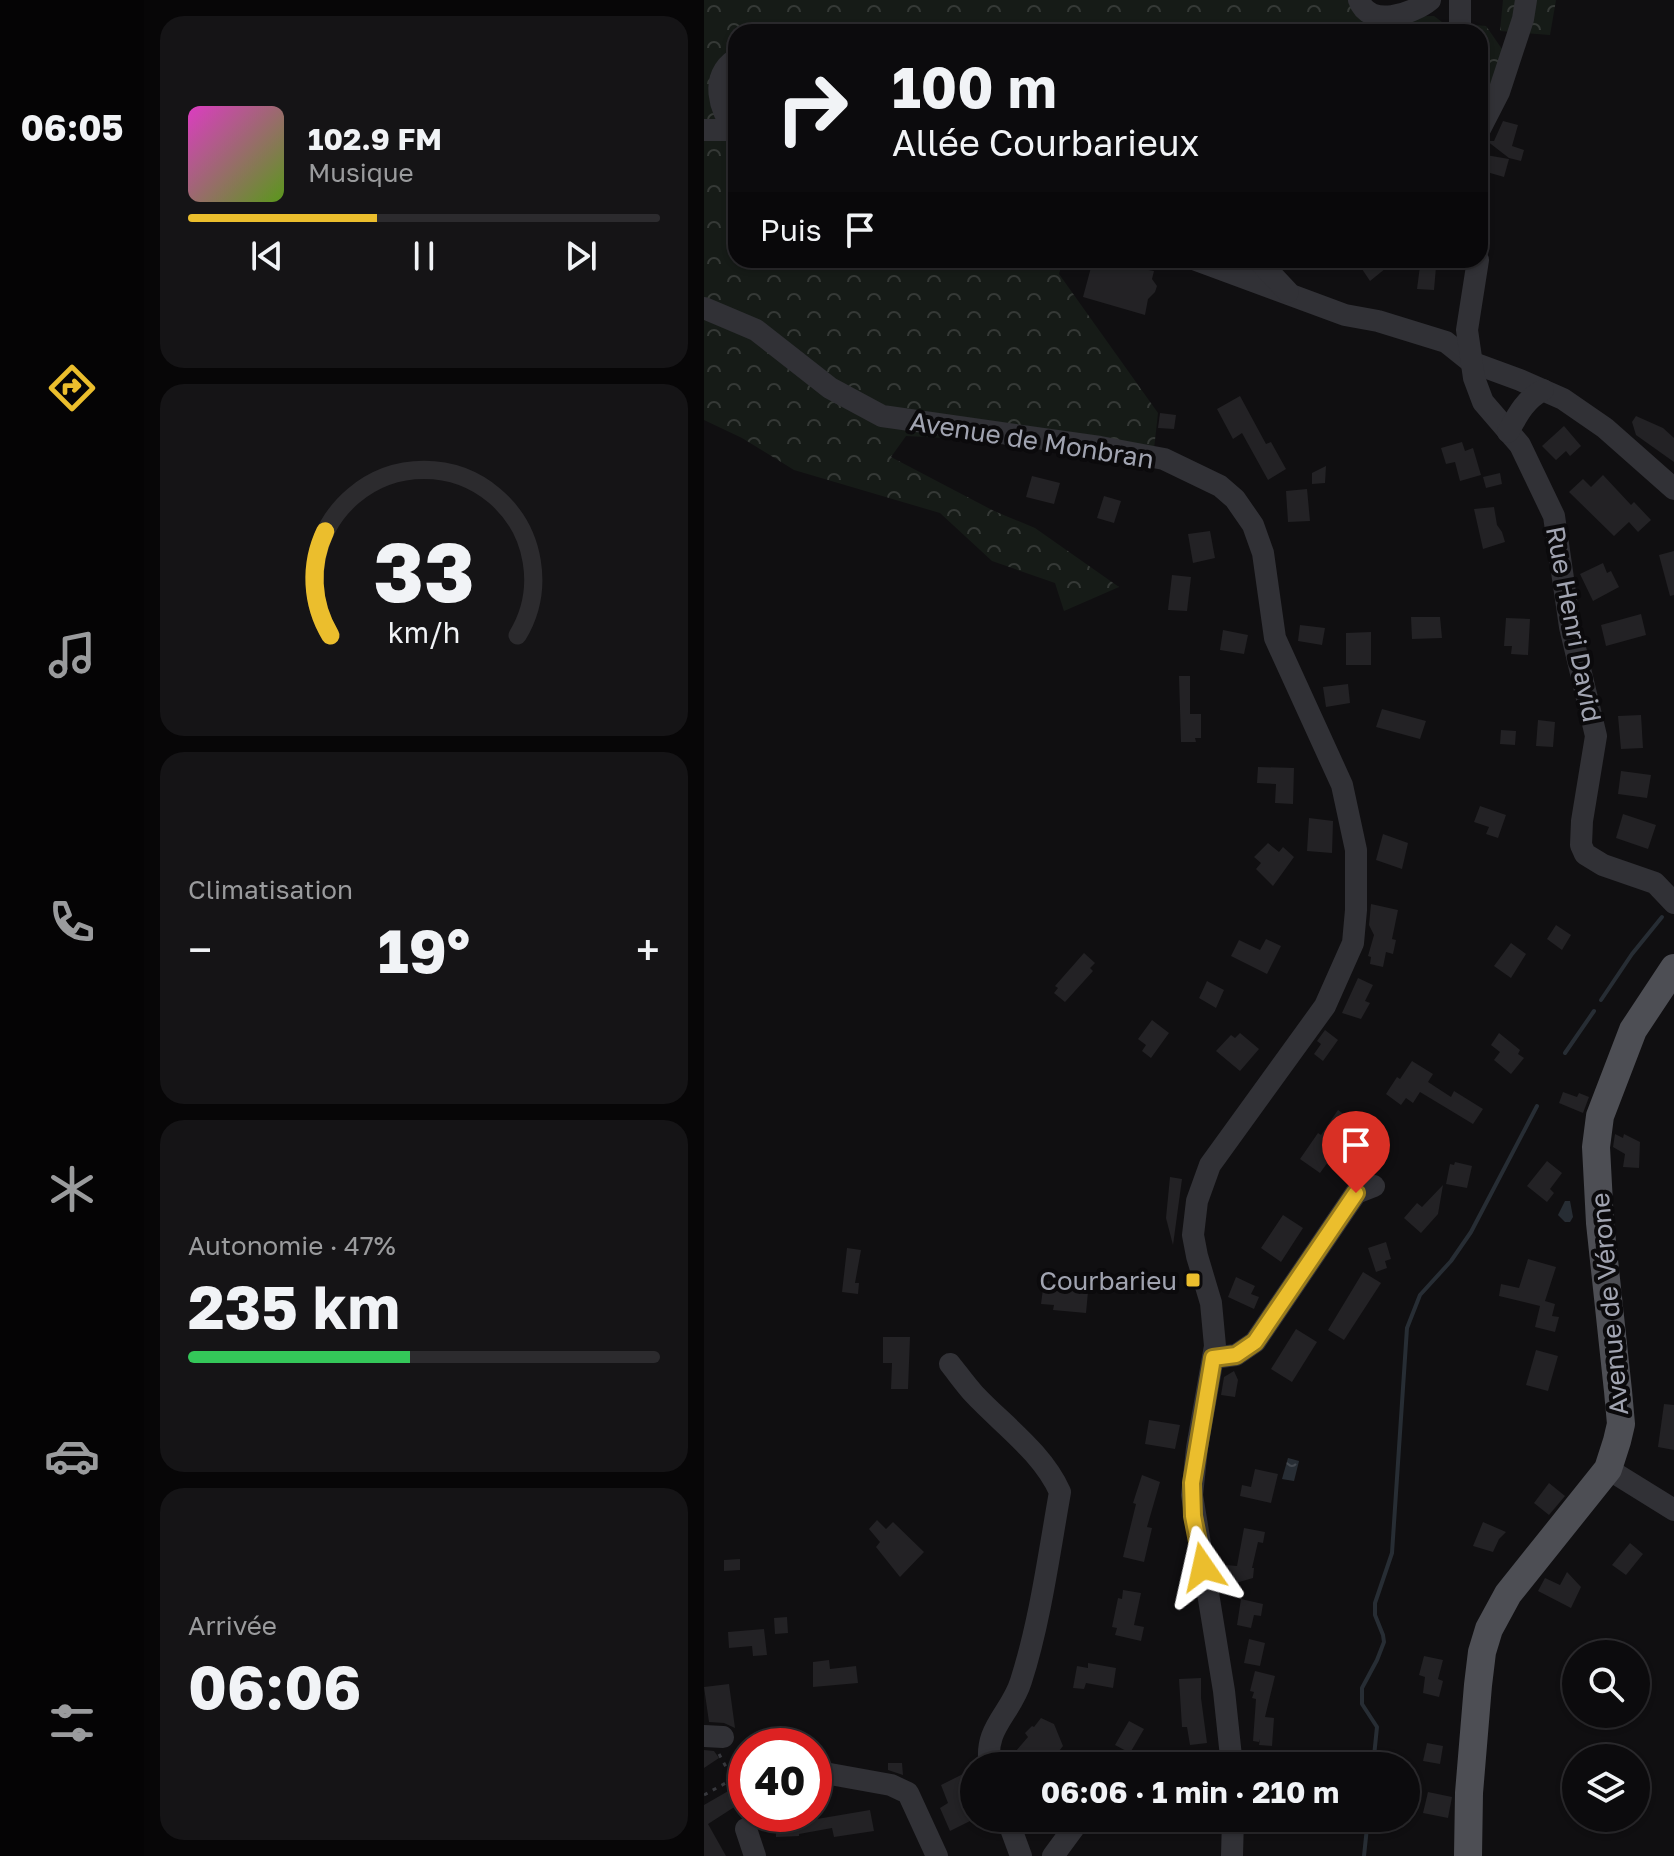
<!DOCTYPE html>
<html lang="fr">
<meta charset="utf-8">
<style>
:root{--surface:#0c0b0d;--page:#151416;--text:#f1f3f6;--muted:#9a9b9d;--line:#2c2b2e;--accent:#ebbe2d}
body{margin:0;font-family:"Golos Text",sans-serif;background:var(--page);color:var(--text);height:100vh;display:flex;flex-direction:column;font-size:30px;white-space:nowrap}
*{box-sizing:border-box;margin:0}
p{font-size:26px;color:var(--muted)}
.icon{flex:none;width:44px;height:44px;fill:none;stroke:currentColor;stroke-width:2;stroke-linecap:round;stroke-linejoin:round}
.map{position:relative;flex:1;overflow:hidden}
.panel{display:flex;flex-direction:column;gap:16px;padding:16px;background:#070607;width:560px}
.panel>*{flex:none}
.guide{position:absolute;left:24px;top:24px;width:760px;height:244px;border-radius:24px;box-shadow:0 2px 6px #0004,0 0 0 2px var(--line);background:#0c0b0d;color:var(--text);overflow:hidden}
.buttons{position:absolute;left:858px;top:1640px;display:grid;gap:16px}
.buttons a{display:grid;place-items:center;width:88px;height:88px;border-radius:50%;background:var(--surface);box-shadow:0 2px 6px #0004,0 0 0 2px var(--line);font-size:40px}
.speed{position:absolute;left:24px;top:1728px;display:flex;gap:16px;font-size:40px;font-weight:700;text-align:center}
.speed>*{display:grid;place-content:center;width:104px;height:104px;border-radius:50%;background:var(--surface);box-shadow:0 2px 6px #0004,0 0 0 2px var(--line);line-height:1}
.speed .limit{border:12px solid #d22;background:#fff;color:#111}
.pin{position:absolute;display:grid;place-items:center;width:68px;height:68px;color:#fff;margin:-82px -34px;border-radius:50% 50% 50% 0;rotate:-45deg;box-shadow:0 0 8px #0007}
.pin .icon{rotate:45deg}
.me{position:absolute;width:88px;margin:-44px;rotate:349deg;stroke-linejoin:round;filter:drop-shadow(0 0 6px #0008)}
.turn{display:flex;align-items:center;gap:28px;height:168px;padding:0 32px;font-size:36px}
.turn .icon{width:104px;height:104px;stroke-width:2.5}
.turn b{display:block;font-size:56px;line-height:68px}
.then{display:flex;align-items:center;height:76px;padding:0 32px;background:#0003;gap:16px;font-size:30px}
.big{font-size:60px;font-weight:700;line-height:1.1}
.panel .card{flex:1;display:flex;flex-direction:column;justify-content:center;gap:12px;min-width:0;padding:0 28px;border-radius:24px;background:var(--page)}
.panel .dial{align-items:center;gap:0}
.dial svg{height:208px;overflow:visible;fill:none;stroke:var(--line);stroke-width:7;stroke-linecap:round;text-anchor:middle}
.dial text{fill:var(--text);stroke:none}
.song{display:flex;align-items:center;gap:24px}
.cover{width:96px;height:96px;border-radius:12px;background:linear-gradient(135deg,hsl(310 70% 55%),hsl(90 70% 35%))}
.played{height:8px;border-radius:4px;background:linear-gradient(90deg,var(--accent) 40%,var(--line) 40%)}
.keys{display:flex;justify-content:space-around;direction:ltr}
.heat{display:flex;justify-content:space-between;align-items:center;font-size:44px;direction:ltr}
.charge{height:12px;border-radius:6px;background:linear-gradient(90deg,#34c759 47%,var(--line) 0)}
.trip{position:absolute;left:256px;top:1752px;width:460px;height:80px;border-radius:40px;background:var(--surface);box-shadow:0 2px 6px #0004,0 0 0 2px var(--line);font-weight:700;line-height:80px;text-align:center}
main{display:flex;flex:1;min-height:0}
.tab-bar{display:flex;flex-direction:column;width:144px;justify-content:space-around;align-items:center;background:#050405;color:var(--muted)}
.tab-bar .icon{width:56px;height:56px}
.tab-bar .on{color:var(--accent)}
.tab-bar b{font-size:36px;color:var(--text)}
.map>svg:first-child{display:block}
.forest{fill:url(#forest-crowns)}
.water{fill:url(#water-ripples)}
.lines{fill:none;stroke-linecap:round;stroke-linejoin:round}
.stream{stroke:#272d34;stroke-width:4}
.building{fill:#232225}
.path{stroke:#37383d;stroke-width:3;stroke-dasharray:4 6;stroke-linecap:butt}
.minor{stroke:#313136;stroke-width:22}
.major{stroke:#4d4e54;stroke-width:28}
.route-casing{stroke:#997c1d;stroke-width:20}
.route{stroke:#ebbe2d;stroke-width:14}
.poi-dot{fill:#ebbe2d;stroke:#0b0a0c;stroke-width:3}
.labels{text-anchor:middle;dominant-baseline:central;stroke-width:8;stroke-linejoin:round;paint-order:stroke}
.street-label{font-size:26px;fill:#a1a4b1;stroke:#0b0a0c}
.poi-label{font-size:26px;fill:#a1a4b1;stroke:#0b0a0c;text-anchor:end}
</style>
<main>
<nav class="tab-bar">
<b>06:05</b>
<svg class="icon on" aria-label="directions" viewBox="0 0 24 24"><path d="M12 3l9 9-9 9-9-9zM9 14v-3h6M13 9l2 2-2 2"/></svg>
<svg class="icon" aria-label="music" viewBox="0 0 24 24"><path d="M9 18V5l10-2v13"/><circle cx="6" cy="18" r="3"/><circle cx="16" cy="16" r="3"/></svg>
<svg class="icon" aria-label="phone" viewBox="0 0 24 24"><path d="M5 4h4l2 5-3 2q2 4 5 5l2-3 5 2v4C11 20 4 13 5 4z"/></svg>
<svg class="icon" aria-label="climate" viewBox="0 0 24 24"><path d="M12 3v18M4 7l16 10M4 17L20 7"/></svg>
<svg class="icon" aria-label="car" viewBox="0 0 24 24"><path d="M5 17H2v-5l4-1 3-4h7l3 4 3 1v5h-3M9 17h6M6 11h13"/><circle cx="7" cy="17" r="2"/><circle cx="17" cy="17" r="2"/></svg>
<svg class="icon" aria-label="filters" viewBox="0 0 24 24"><path d="M4 7h16M4 17h16"/><circle cx="9" cy="7" r="2"/><circle cx="15" cy="17" r="2"/></svg>
</nav>
<section class="panel">
<div class="card">
<div class="song"><i class="cover"></i><div><b>102.9 FM</b><p>Musique</p></div></div>
<div class="played"></div>
<div class="keys"><svg class="icon" aria-label="previous" viewBox="0 0 24 24"><path d="M18 5L8 12l10 7zM5 5v14"/></svg><svg class="icon" aria-label="pause" viewBox="0 0 24 24"><path d="M8 5v14M16 5v14"/></svg><svg class="icon" aria-label="next" viewBox="0 0 24 24"><path d="M6 5l10 7-10 7zM19 5v14"/></svg></div>
</div>
<div class="card dial"><svg viewBox="0 0 100 80">
<path d="M14 69A42 42 0 1 1 86 69"/>
<path d="M14 69A42 42 0 0 1 12 29" stroke="#ebbe2d"/>
<text x="50" y="56" font-size="32" font-weight="700">33</text>
<text x="50" y="72" font-size="11">km/h</text>
</svg></div>
<div class="card"><p>Climatisation</p>
<div class="heat"><a>−</a><b class="big">19°</b><a>+</a></div>
</div>
<div class="card"><p>Autonomie · 47%</p><b class="big">235 km</b><div class="charge"></div></div>
<div class="card"><p>Arrivée</p><b class="big">06:06</b></div>
</section>
<div class="map">
<svg width="970" height="1856" viewBox="0 0 970 1856">
<defs>
<pattern id="forest-crowns" width="20" height="18" patternUnits="userSpaceOnUse" patternTransform="scale(2)"><rect width="20" height="18" fill="#161b17"/><path d="M2 6a3 3 0 1 1 6 0M12 15a3 3 0 1 1 6 0" fill="none" stroke="#353936"/></pattern>
<pattern id="water-ripples" width="26" height="14" patternUnits="userSpaceOnUse" patternTransform="scale(2)"><rect width="26" height="14" fill="#272d34"/><path d="M2 4q2-2 4 0t4 0M15 11q2-2 4 0t4 0" fill="none" stroke="#43484f"/></pattern>
</defs>
<rect width="100%" height="100%" fill="#100f11"/>
<!-- forest -->
<g class="forest">
<polygon points="0,0 651,0 658,17 730,16 738,22 782,26 798,49 791,85 776,109 776,32 32,32 32,260 359,260 355,274 454,413 450,449 202,436 187,457 290,511 331,528 415,587 360,611 351,583 288,561 236,513 90,470 38,438 0,420"/>
<polygon points="799,0 852,0 846,35 796,31"/>
</g>
<!-- water -->
<g class="water">
<polygon points="861,1201 866,1201 869,1217 866,1222 861,1222 854,1215"/>
<polygon points="584,1458 595,1461 590,1481 578,1479"/>
</g>
<g class="lines">
<!-- stream -->
<g class="stream">
<polyline points="897,1000 928,954 958,917"/>
<polyline points="861,1053 890,1011"/>
<polyline points="669,1766 673,1727 658,1704 658,1688 673,1660 680,1642 679,1635 671,1615 671,1603 688,1553 703,1328 716,1295 747,1261 767,1232 833,1106"/>
<polyline points="660,1856 664,1818"/>
</g>
</g>
<!-- building -->
<g class="building">
<polygon points="799,121 814,125 808,146 820,150 817,161 805,158 783,141 790,141"/>
<polygon points="776,154 805,159 800,177 776,170"/>
<polygon points="389,260 450,271 448,279 453,286 451,292 444,299 441,315 379,297"/>
<polygon points="664,260 692,260 666,281 656,266"/>
<polygon points="716,266 732,267 730,290 713,289"/>
<polygon points="536,396 562,444 567,442 582,469 564,480 538,433 529,439 513,409"/>
<polygon points="456,413 472,415 470,429 454,428"/>
<polygon points="932,416 959,428 970,438 970,462 932,435 928,422"/>
<polygon points="860,426 877,446 866,456 862,451 852,460 838,446"/>
<polygon points="758,442 761,451 769,448 777,475 756,481 751,462 742,464 737,448"/>
<polygon points="622,466 621,483 608,484 608,473"/>
<polygon points="796,473 798,484 782,488 779,477"/>
<polygon points="899,475 927,505 930,502 947,520 934,532 925,522 910,536 865,492 879,479 887,487"/>
<polygon points="328,476 356,483 350,504 322,497"/>
<polygon points="603,489 606,521 584,522 582,491"/>
<polygon points="400,496 417,501 410,523 393,518"/>
<polygon points="790,507 793,525 798,532 801,542 779,549 770,509"/>
<polygon points="506,531 511,558 489,563 484,534"/>
<polygon points="970,551 970,595 966,596 955,555"/>
<polygon points="899,563 903,573 907,571 915,587 889,601 876,574"/>
<polygon points="468,575 487,577 483,611 464,610"/>
<polygon points="937,614 942,635 902,646 897,625"/>
<polygon points="707,617 736,617 738,638 708,639"/>
<polygon points="802,618 826,619 824,655 807,654 808,646 800,646"/>
<polygon points="596,625 621,628 618,645 594,641"/>
<polygon points="519,630 544,635 540,654 516,650"/>
<polygon points="667,632 667,665 642,665 642,633"/>
<polygon points="475,676 486,676 486,714 497,714 497,738 491,738 492,742 477,742"/>
<polygon points="644,684 646,703 622,707 619,687"/>
<polygon points="678,709 722,721 716,739 672,727"/>
<polygon points="937,715 939,748 917,749 914,716"/>
<polygon points="834,720 851,722 849,747 832,746"/>
<polygon points="797,730 812,731 811,745 796,744"/>
<polygon points="554,767 590,768 589,804 571,803 572,784 553,783"/>
<polygon points="917,771 947,775 943,798 914,794"/>
<polygon points="776,806 802,815 794,838 782,834 785,827 770,822"/>
<polygon points="919,814 952,825 944,849 912,838"/>
<polygon points="605,818 629,821 628,853 603,851"/>
<polygon points="679,834 704,843 698,869 672,860"/>
<polygon points="564,843 575,852 579,847 590,857 569,886 552,869 557,863 550,857"/>
<polygon points="667,904 694,910 688,939 692,940 689,954 682,952 679,967 666,964 667,957 664,956 670,935 665,925"/>
<polygon points="852,925 867,935 858,950 843,939"/>
<polygon points="562,939 577,946 563,974 527,956 535,940 556,950"/>
<polygon points="807,943 822,954 807,978 790,966"/>
<polygon points="380,953 391,963 386,968 389,971 361,1002 350,993 354,988 351,986"/>
<polygon points="654,978 669,985 661,1001 666,1003 657,1019 638,1013"/>
<polygon points="503,981 520,990 512,1008 495,998"/>
<polygon points="448,1020 465,1033 447,1058 438,1051 442,1045 434,1039"/>
<polygon points="621,1030 634,1040 619,1061 610,1054 617,1044 613,1041"/>
<polygon points="536,1033 555,1049 536,1071 512,1051 527,1035 531,1038"/>
<polygon points="795,1033 816,1050 814,1054 820,1058 807,1074 790,1060 796,1052 787,1045"/>
<polygon points="708,1061 729,1074 724,1082 747,1097 750,1091 779,1109 769,1124 716,1092 709,1103 702,1098 697,1105 682,1094 693,1077 696,1079"/>
<polygon points="859,1092 873,1097 875,1093 885,1097 879,1113 855,1103"/>
<polygon points="634,1110 652,1123 616,1173 596,1159 614,1133 617,1135"/>
<polygon points="911,1134 919,1138 920,1134 936,1142 935,1168 919,1167 921,1154 909,1147"/>
<polygon points="843,1161 858,1173 846,1189 850,1193 843,1202 823,1186"/>
<polygon points="751,1162 768,1166 763,1188 742,1184 746,1164 750,1165"/>
<polygon points="466,1177 478,1179 469,1245 462,1218"/>
<polygon points="739,1185 734,1214 717,1233 700,1218 713,1203 718,1207"/>
<polygon points="579,1215 599,1228 577,1262 557,1248"/>
<polygon points="682,1242 687,1259 681,1261 683,1268 672,1272 664,1248"/>
<polygon points="143,1248 157,1250 151,1283 155,1283 154,1294 138,1292"/>
<polygon points="824,1259 852,1267 841,1301 851,1304 848,1316 855,1317 851,1332 831,1327 836,1306 795,1296 797,1284 815,1288"/>
<polygon points="659,1272 677,1283 640,1340 624,1330"/>
<polygon points="353,1277 385,1281 382,1313 349,1310 350,1305 337,1304 340,1281 352,1282"/>
<polygon points="532,1277 551,1286 547,1294 555,1297 550,1309 524,1297"/>
<polygon points="592,1329 613,1342 588,1382 567,1369"/>
<polygon points="179,1337 206,1337 204,1389 187,1389 188,1363 179,1363"/>
<polygon points="832,1350 854,1356 844,1391 822,1385"/>
<polygon points="530,1371 534,1380 531,1397 517,1395 520,1377"/>
<polygon points="960,1404 970,1405 970,1450 954,1447"/>
<polygon points="445,1420 476,1425 471,1449 441,1444"/>
<polygon points="551,1469 574,1474 567,1503 536,1496 538,1485 547,1487"/>
<polygon points="438,1475 456,1482 443,1527 448,1528 440,1562 419,1557 432,1504 429,1503"/>
<polygon points="845,1483 861,1496 845,1515 830,1503"/>
<polygon points="173,1520 182,1529 189,1522 220,1552 196,1577 172,1547 176,1542 165,1529"/>
<polygon points="779,1522 802,1532 795,1539 789,1552 769,1546"/>
<polygon points="540,1528 561,1532 559,1543 554,1542 548,1568 550,1568 549,1578 518,1587 521,1565 533,1566"/>
<polygon points="926,1543 939,1554 922,1575 908,1565"/>
<polygon points="36,1559 36,1570 20,1571 20,1560"/>
<polygon points="863,1572 877,1587 867,1608 834,1591 841,1578 856,1585"/>
<polygon points="419,1590 437,1593 430,1625 440,1627 437,1641 411,1635 413,1628 408,1627 414,1598 418,1599"/>
<polygon points="537,1599 559,1604 557,1616 550,1615 547,1628 533,1625"/>
<polygon points="83,1617 84,1633 71,1634 70,1618"/>
<polygon points="60,1629 63,1655 49,1656 48,1646 25,1648 24,1632"/>
<polygon points="545,1639 561,1643 556,1666 540,1663"/>
<polygon points="720,1656 739,1660 734,1679 739,1681 735,1697 719,1693 721,1677 715,1675"/>
<polygon points="125,1660 126,1669 152,1666 154,1683 109,1687 109,1662"/>
<polygon points="384,1663 412,1668 409,1688 382,1683 380,1689 369,1688 373,1666 384,1668"/>
<polygon points="551,1671 571,1676 561,1717 570,1718 568,1746 555,1745 556,1739 555,1742 549,1741 552,1699 548,1698 550,1692 546,1691"/>
<polygon points="497,1678 497,1698 503,1743 486,1745 483,1727 478,1727 475,1679"/>
<polygon points="25,1684 31,1728 20,1723 5,1722 0,1687"/>
<polygon points="337,1718 350,1724 359,1746 343,1766 325,1757 322,1760 312,1751 324,1737 321,1733 328,1726 330,1727"/>
<polygon points="425,1721 440,1729 426,1753 411,1745"/>
<polygon points="723,1743 739,1746 736,1764 719,1761"/>
<polygon points="0,1750 10,1751 15,1758 0,1768"/>
<polygon points="184,1763 198,1763 199,1775 184,1770"/>
<polygon points="259,1774 270,1800 270,1819 246,1831 236,1808 244,1803 237,1785"/>
<polygon points="26,1790 35,1804 4,1824 22,1856 0,1856 0,1805"/>
<polygon points="724,1792 748,1797 744,1818 719,1813"/>
<polygon points="166,1810 170,1831 130,1837 128,1828 95,1834 95,1836 72,1837 71,1814 94,1814 95,1818 113,1815 113,1819"/>
</g>
<g class="lines">
<!-- path -->
<g class="path">
<polyline points="15,1754 42,1804"/>
<polyline points="0,1795 29,1779"/>
</g>
<!-- minor -->
<g class="minor">
<path d="M655,0C665,29 709,14 726,0"/>
<polyline points="756,32 756,0"/>
<path d="M32,59C5,76 15,110 32,131"/>
<polyline points="776,129 795,92 819,19 822,0"/>
<polyline points="0,130 31,130"/>
<polyline points="492,260 641,315 674,321 742,342 767,362 816,380 859,399 901,428 970,489"/>
<polyline points="554,260 584,292"/>
<polyline points="774,260 763,330 770,378 779,402 816,445 850,516 866,627 892,736 878,821 877,845 881,854 899,865 951,883 970,903"/>
<polyline points="0,308 52,330 126,388 178,416 396,447 460,459 516,486 531,499 549,525 559,553 571,638 638,785 652,850 652,910 649,943 621,1006 506,1165 493,1201 489,1235 493,1256 507,1303 511,1346 493,1448 488,1495 520,1691 528,1766"/>
<path d="M804,432C814,414 821,400 839,390"/>
<polyline points="509,1358 532,1355 551,1342 652,1193 670,1186"/>
<path d="M246,1364C254,1374 261,1384 270,1394C299,1425 338,1452 356,1492C345,1554 336,1622 317,1681C307,1714 279,1728 286,1766"/>
<polyline points="904,1469 970,1510"/>
<polyline points="0,1736 19,1737"/>
<polyline points="115,1772 187,1785 204,1793 233,1856"/>
<polyline points="303,1818 317,1856"/>
<polyline points="42,1829 51,1856"/>
<polyline points="349,1856 377,1818"/>
<polyline points="528,1856 529,1818"/>
</g>
<!-- major -->
<polyline class="major" points="764,1856 765,1793 774,1685 778,1652 785,1629 804,1594 904,1469 913,1441 917,1424 914,1391 896,1223 892,1147 896,1116 929,1030 970,968"/>
</g>
<g class="lines">
<defs>
<polyline id="route" points="499,1567 489,1516 488,1483 509,1358 532,1355 551,1342 652,1193"/>
</defs>
<!-- route casing -->
<use href="#route" class="route-casing"/>
<!-- route -->
<use href="#route" class="route"/>
</g>
<!-- markers -->
<rect class="poi-dot" x="481" y="1272" width="16" height="16" rx="4"/>
<g class="labels">
<!-- street labels -->
<g class="street-label">
<text transform="translate(328 440) rotate(9)">Avenue de Monbran</text>
<text transform="translate(870 624) rotate(79)">Rue Henri David</text>
<text transform="translate(905 1304) rotate(-95)">Avenue de Vérone</text>
</g>
<!-- poi labels -->
<g class="poi-label">
<text x="473" y="1280">Courbarieu</text>
</g>
</g>
</svg>
<div class="buttons">
<a><svg class="icon" aria-label="search" viewBox="0 0 24 24"><circle cx="10" cy="10" r="6"/><path d="M15 15l6 6"/></svg></a>
<a><svg class="icon" aria-label="layers" viewBox="0 0 24 24"><path d="M12 4l9 5-9 5-9-5zM3 14l9 5 9-5"/></svg></a>
</div>
<div class="speed"><div class="limit">40</div></div>
<div class="pin" style="left:652px;top:1193px;background:#d93025"><svg class="icon" aria-label="arrive" viewBox="0 0 24 24"><path d="M6 21V4h12l-3 4 3 4H6"/></svg></div>
<svg class="me" style="left:499px;top:1567px" viewBox="-20 -20 40 40"><path d="M0-17L14 15 0 8-14 15z" fill="#ebbe2d" stroke="#fff" stroke-width="4"/></svg>
<div class="trip">06:06 · 1 min · 210 m</div>
<div class="guide">
<div class="turn"><svg class="icon" aria-label="right" viewBox="0 0 24 24"><path d="M7 20v-9h11M14 6l5 5-5 5"/></svg><div><b>100 m</b>Allée Courbarieux</div></div>
<div class="then">Puis<svg class="icon" aria-label="arrive" viewBox="0 0 24 24"><path d="M6 21V4h12l-3 4 3 4H6"/></svg></div>
</div>
</div>
</main>
